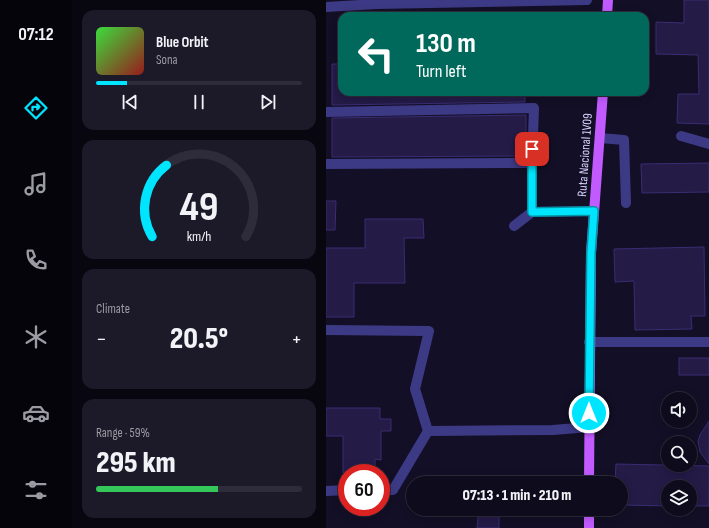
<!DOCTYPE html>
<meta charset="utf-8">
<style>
:root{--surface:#0e0b1c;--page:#1c1929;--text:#f1f3f6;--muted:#9b9ba3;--line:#2e2b3b;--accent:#00e5ff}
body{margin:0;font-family:"Sofia Sans Condensed",sans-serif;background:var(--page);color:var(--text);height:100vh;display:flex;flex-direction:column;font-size:15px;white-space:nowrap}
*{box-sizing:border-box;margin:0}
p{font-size:13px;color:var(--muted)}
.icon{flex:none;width:22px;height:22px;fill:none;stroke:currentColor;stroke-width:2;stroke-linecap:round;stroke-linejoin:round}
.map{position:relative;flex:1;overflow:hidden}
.panel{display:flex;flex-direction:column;gap:10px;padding:10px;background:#08060f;width:254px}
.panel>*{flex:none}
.top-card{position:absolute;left:12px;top:12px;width:311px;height:84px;border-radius:12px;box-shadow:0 2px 10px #0003,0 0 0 1px var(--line);background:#00695c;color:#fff;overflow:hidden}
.tools{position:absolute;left:335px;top:392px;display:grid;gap:8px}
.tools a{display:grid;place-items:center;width:36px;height:36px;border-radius:50%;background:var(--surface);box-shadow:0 2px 10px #0003,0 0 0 1px var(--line);font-size:20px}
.speed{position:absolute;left:12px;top:464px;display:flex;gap:8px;font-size:20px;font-weight:700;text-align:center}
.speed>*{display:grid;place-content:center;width:52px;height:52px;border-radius:50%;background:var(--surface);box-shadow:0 2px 10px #0003,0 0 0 1px var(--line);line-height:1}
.speed .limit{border:6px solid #d22;background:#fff;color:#111}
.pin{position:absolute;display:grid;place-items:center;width:34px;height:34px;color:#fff;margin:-17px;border-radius:8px;box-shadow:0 2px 6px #0006}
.me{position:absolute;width:44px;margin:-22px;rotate:0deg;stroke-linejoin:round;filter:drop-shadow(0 0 3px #0008)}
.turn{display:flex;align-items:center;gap:14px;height:84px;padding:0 12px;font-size:18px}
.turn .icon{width:52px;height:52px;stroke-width:2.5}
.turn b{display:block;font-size:28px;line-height:34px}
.big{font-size:30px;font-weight:800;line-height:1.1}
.panel .widget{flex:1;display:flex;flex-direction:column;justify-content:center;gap:6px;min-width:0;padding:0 14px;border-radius:12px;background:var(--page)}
.panel .dial{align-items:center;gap:0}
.dial svg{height:104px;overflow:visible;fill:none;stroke:var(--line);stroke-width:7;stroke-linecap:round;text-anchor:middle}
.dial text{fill:var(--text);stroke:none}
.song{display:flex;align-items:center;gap:12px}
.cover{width:48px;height:48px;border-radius:6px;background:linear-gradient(135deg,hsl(120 70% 55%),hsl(0 70% 35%))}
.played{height:4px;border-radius:2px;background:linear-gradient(90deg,var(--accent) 15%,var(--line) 15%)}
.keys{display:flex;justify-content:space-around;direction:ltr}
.heat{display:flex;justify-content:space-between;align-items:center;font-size:22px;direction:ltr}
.charge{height:6px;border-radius:3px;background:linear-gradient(90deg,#34c759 59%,var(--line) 0)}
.trip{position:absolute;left:80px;top:476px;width:222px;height:40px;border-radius:20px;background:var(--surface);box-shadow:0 2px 10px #0003,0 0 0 1px var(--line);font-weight:800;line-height:40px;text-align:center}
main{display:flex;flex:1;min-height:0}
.dock{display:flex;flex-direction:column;width:72px;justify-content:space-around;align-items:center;background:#06040b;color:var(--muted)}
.dock .icon{width:28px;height:28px}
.dock .current{color:var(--accent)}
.dock b{font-size:18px;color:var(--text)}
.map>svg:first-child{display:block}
.building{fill:#241b47;stroke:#3b2d73}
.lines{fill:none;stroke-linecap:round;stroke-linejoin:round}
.minor{stroke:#3d3a85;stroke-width:10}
.major{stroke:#c25bff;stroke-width:10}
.route-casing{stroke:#0095a6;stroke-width:10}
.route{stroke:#00e5ff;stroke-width:7}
.labels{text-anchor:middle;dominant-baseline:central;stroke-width:4;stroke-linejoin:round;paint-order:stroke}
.street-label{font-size:13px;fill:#d9d4ff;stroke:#130f26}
</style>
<main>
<nav class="dock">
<b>07:12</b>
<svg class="icon current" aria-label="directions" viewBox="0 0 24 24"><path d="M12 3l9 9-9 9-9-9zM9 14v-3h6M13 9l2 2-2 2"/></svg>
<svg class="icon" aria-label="music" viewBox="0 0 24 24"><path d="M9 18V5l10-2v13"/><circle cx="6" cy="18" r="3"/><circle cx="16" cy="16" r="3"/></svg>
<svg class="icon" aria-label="phone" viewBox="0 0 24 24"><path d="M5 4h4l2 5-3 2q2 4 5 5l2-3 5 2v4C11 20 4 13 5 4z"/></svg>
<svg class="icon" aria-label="climate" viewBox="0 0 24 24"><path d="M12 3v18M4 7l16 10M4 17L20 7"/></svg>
<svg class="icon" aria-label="car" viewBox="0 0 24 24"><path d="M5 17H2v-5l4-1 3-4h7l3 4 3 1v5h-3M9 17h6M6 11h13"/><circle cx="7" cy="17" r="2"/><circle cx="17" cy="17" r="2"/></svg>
<svg class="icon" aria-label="filters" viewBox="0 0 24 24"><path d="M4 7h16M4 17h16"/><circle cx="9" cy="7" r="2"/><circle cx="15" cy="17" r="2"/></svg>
</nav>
<section class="panel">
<div class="widget">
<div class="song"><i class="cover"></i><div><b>Blue Orbit</b><p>Sona</p></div></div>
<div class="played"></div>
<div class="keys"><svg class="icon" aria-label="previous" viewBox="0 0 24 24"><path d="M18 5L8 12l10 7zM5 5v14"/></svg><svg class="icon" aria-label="pause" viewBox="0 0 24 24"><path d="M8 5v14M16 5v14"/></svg><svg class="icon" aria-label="next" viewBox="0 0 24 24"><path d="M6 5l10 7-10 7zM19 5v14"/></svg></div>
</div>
<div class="widget dial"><svg viewBox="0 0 100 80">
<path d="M14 69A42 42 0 1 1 86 69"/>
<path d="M14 69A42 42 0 0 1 25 14" stroke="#00e5ff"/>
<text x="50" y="56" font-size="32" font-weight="700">49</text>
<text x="50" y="72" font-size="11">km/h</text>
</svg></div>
<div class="widget"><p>Climate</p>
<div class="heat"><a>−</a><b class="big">20.5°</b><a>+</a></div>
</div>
<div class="widget"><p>Range · 59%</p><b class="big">295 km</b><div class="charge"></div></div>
</section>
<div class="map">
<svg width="383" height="528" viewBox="0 0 383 528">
<rect width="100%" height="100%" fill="#130f26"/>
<!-- building -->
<g class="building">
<polygon points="358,0 383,0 383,124 351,123 352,94 373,94 372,55 330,54 330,22 358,23"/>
<polygon points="6,64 16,64 16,92 199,92 199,102 6,105"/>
<polygon points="200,115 200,156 6,157 6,118"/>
<polygon points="383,163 383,192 316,193 315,164"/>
<polygon points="0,201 10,201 9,230 0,230"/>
<polygon points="39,219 97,219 98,238 78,238 79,283 28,283 28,317 0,317 0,248 39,248"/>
<polygon points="378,247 379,316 365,316 366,329 309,330 308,281 289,282 288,249"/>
<rect x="353" y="358" width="30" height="17"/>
<polygon points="0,408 54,408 54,419 65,419 65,431 55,431 55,460 49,459 49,473 17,473 17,436 0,436"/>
<polygon points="383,421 383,464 374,452 372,441 374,435"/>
<polygon points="290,464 383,466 383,506 364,506 364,487 342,487 342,506 295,505 295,483 289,483"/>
<polygon points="153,509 173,509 173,528 151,528"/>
</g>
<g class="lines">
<!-- minor -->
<g class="minor">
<polyline points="0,7 51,4 261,0"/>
<polyline points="0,112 208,108 206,163 206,212 188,226"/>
<polyline points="355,136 383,144"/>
<polyline points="274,138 298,140 300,203"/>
<polyline points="0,164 206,163"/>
<polyline points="206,212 268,211"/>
<polyline points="0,330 103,331 89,389 102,431"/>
<polyline points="263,342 383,342"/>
<polyline points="55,490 67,490 102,431 227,430 263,427"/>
<polyline points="0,491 21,490"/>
</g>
<!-- major -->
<g class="major">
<polyline points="281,16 282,0"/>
<polyline points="263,483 265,253 277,92"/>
<polyline points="263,528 263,509"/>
</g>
</g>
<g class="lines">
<defs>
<polyline id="route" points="206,149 206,212 268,211 265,253 263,413"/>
</defs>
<!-- route casing -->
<use href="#route" class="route-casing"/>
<!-- route -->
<use href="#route" class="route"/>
</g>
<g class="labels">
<!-- street labels -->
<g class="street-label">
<text transform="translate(259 155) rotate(-86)">Ruta Nacional 1V09</text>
</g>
</g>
</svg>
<div class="tools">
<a><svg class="icon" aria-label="sound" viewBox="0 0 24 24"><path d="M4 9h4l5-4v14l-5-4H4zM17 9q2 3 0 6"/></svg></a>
<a><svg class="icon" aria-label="search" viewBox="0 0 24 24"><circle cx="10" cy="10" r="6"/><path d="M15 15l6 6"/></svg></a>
<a><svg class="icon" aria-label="layers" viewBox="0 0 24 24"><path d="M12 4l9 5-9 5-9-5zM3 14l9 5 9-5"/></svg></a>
</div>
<div class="speed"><div class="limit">60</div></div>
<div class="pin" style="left:206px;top:149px;background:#d93025"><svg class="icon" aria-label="arrive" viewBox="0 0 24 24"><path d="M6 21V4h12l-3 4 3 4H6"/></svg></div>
<svg class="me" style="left:263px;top:413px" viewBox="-20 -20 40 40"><circle r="17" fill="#00e5ff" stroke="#fff" stroke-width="3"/><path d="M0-11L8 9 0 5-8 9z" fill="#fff"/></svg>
<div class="trip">07:13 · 1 min · 210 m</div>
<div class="top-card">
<div class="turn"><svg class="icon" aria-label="left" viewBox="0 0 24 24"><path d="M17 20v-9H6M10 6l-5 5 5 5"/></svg><div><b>130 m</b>Turn left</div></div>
</div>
</div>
</main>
